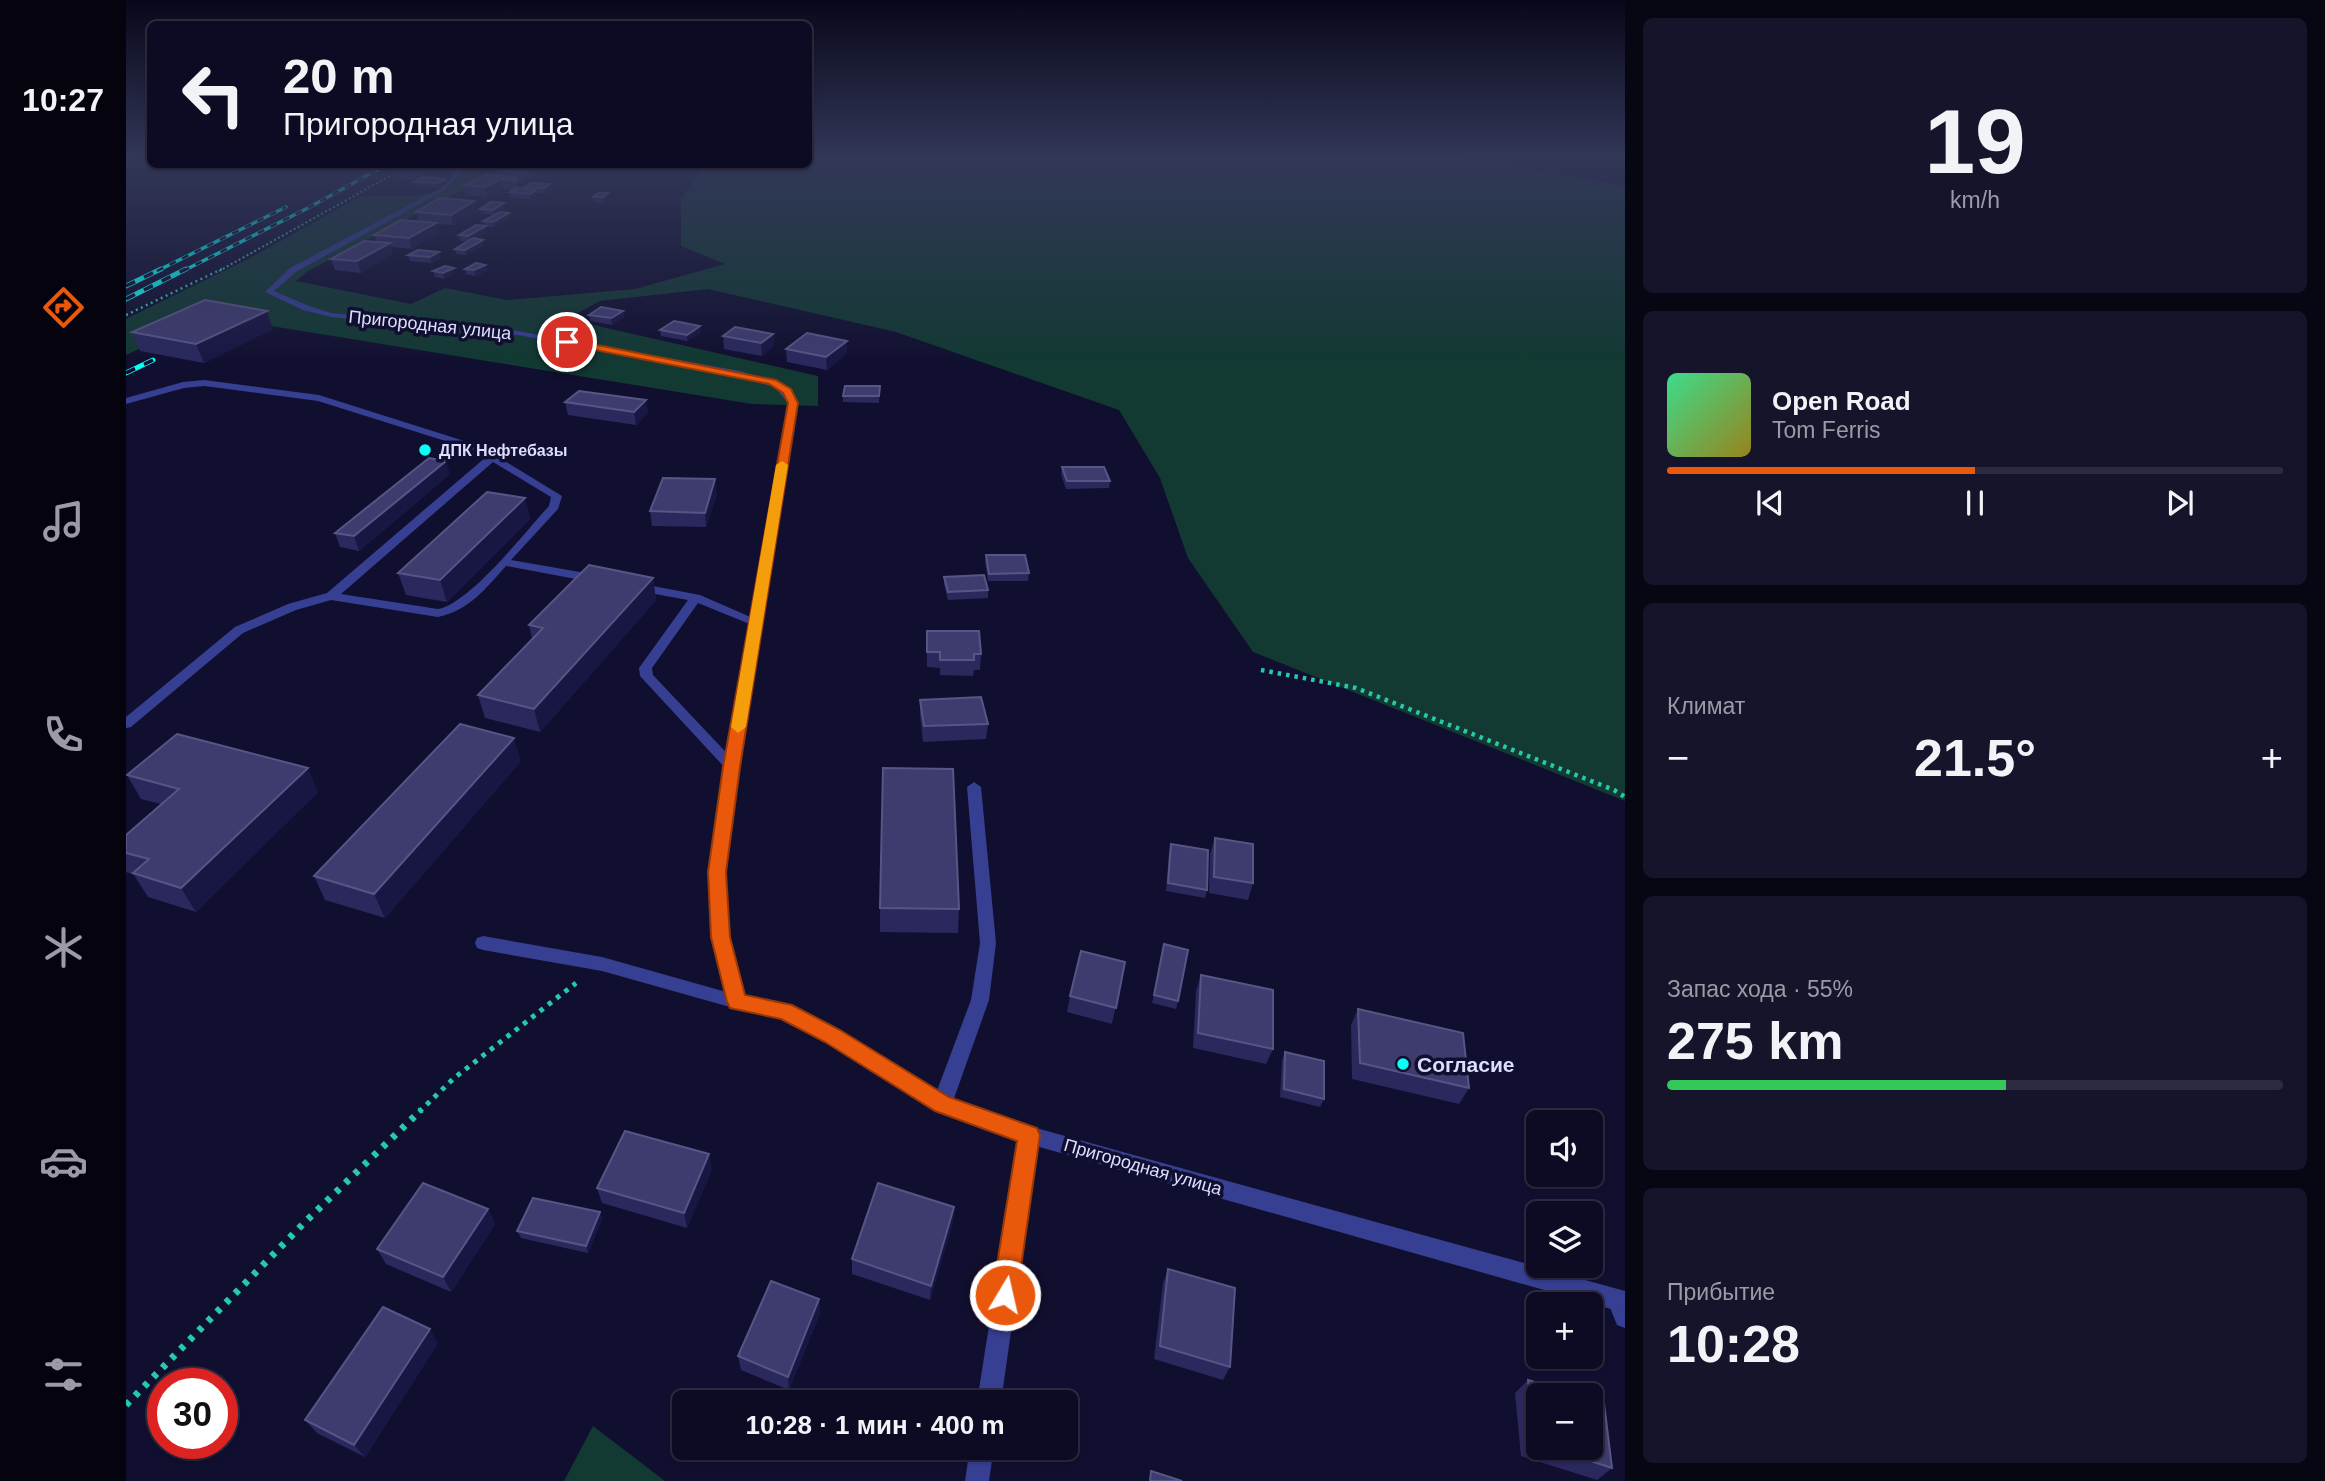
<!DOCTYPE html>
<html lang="ru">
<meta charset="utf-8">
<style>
:root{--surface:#0d0b23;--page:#16142b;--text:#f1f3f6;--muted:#9a9ba6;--line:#2d2b41;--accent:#ea580c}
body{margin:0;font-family:Helvetica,sans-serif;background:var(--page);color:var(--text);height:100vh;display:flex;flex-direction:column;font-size:26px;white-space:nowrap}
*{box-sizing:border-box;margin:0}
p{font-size:23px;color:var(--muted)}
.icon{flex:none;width:38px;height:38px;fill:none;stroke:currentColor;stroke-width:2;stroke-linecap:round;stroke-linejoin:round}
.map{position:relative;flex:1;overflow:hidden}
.details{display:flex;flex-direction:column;gap:18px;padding:18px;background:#070613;width:700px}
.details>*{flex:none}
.top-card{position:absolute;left:21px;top:21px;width:665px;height:147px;border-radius:10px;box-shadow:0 2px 5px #0004,0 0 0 2px var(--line);background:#0d0b23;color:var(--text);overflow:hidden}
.buttons{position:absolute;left:1400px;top:1110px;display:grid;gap:14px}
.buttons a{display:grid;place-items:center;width:77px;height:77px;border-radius:10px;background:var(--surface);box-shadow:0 2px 5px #0004,0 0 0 2px var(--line);font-size:35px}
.speed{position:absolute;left:21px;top:1368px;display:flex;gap:14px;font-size:35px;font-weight:700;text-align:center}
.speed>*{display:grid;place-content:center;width:91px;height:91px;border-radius:50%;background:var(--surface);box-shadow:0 2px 5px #0004,0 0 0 2px var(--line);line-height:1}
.speed .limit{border:10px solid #d22;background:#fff;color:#111}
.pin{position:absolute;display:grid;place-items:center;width:60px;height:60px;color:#fff;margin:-30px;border:4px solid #fff;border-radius:50%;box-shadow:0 2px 7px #0007}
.me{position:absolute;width:77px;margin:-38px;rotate:9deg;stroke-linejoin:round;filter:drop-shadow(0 0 5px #0008)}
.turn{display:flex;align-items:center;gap:24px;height:147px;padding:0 21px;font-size:32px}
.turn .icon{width:91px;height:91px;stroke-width:2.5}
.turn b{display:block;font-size:49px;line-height:60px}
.big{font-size:52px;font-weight:700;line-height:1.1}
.details .card{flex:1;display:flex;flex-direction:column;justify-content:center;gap:10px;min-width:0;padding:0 24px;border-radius:10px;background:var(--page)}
.details .dial{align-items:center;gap:0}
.dial b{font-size:91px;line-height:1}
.song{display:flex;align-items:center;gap:21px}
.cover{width:84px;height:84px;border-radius:10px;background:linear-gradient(135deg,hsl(150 70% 55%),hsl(50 70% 35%))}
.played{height:7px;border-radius:4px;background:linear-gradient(90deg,var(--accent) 50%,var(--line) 50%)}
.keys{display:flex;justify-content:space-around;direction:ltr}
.heat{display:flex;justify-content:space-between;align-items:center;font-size:38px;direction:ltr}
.charge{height:10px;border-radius:5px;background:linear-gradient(90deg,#34c759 55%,var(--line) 0)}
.trip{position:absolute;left:546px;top:1390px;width:406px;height:70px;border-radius:10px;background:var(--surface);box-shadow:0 2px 5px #0004,0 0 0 2px var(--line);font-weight:700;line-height:70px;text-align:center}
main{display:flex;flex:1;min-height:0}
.tab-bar{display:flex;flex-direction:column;width:126px;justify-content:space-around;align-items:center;background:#05040e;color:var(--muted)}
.tab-bar .icon{width:49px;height:49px}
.tab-bar .selected{color:var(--accent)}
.tab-bar b{font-size:32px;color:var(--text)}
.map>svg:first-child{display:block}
.green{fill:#123932}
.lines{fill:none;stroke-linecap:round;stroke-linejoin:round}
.path-far4{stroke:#26caaa;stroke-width:2;stroke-dasharray:2 2.5;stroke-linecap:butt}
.path-far3{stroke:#26caaa;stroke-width:2.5;stroke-dasharray:2 3.5;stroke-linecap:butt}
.path-far2{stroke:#26caaa;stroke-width:4.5;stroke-dasharray:3.5 5;stroke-linecap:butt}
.path-far1{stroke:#26caaa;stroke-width:5;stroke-dasharray:4.5 6;stroke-linecap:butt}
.path{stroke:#26caaa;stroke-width:7;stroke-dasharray:5 8;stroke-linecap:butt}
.service{fill:#363f91;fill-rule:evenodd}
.minor{fill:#363f91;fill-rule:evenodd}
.tertiary{fill:#363f91;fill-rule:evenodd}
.rail-far1-casing{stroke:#09fff6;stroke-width:3.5}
.rail-casing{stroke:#09fff6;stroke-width:5}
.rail-far1{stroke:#110f2f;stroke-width:2.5;stroke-dasharray:7;stroke-linecap:butt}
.rail{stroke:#110f2f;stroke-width:3.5;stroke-dasharray:10;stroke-linecap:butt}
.wall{fill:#2a285d}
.shaded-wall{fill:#181643}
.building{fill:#3e3b6f;stroke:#575585;stroke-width:2}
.route{fill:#ea580c;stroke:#983908;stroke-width:2}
.slow{fill:#f59e0b}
.poi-dot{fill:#09fff6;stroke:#110f2f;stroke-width:2.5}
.labels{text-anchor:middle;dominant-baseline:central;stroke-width:7;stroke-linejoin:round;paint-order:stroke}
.far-poi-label{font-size:16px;font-weight:bold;fill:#dddeff;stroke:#110f2f;text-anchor:start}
.street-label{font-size:18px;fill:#dddeff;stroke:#110f2f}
.near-poi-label{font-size:21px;font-weight:bold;fill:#dddeff;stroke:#110f2f;text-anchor:start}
</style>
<main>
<nav class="tab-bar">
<b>10:27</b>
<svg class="icon selected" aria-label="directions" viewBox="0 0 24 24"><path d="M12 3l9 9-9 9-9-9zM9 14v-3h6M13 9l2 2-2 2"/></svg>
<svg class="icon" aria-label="music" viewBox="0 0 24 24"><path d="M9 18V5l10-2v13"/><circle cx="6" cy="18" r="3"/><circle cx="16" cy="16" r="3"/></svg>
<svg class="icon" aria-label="phone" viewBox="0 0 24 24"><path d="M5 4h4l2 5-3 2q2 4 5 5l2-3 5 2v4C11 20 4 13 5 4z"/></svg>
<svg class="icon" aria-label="climate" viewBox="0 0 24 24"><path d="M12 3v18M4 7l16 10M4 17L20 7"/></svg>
<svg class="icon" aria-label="car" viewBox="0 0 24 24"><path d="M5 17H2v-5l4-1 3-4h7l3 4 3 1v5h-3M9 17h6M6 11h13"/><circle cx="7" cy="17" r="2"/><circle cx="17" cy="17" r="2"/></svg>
<svg class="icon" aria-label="filters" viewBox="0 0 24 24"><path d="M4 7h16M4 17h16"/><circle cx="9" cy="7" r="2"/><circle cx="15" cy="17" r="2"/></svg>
</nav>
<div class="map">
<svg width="1499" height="1481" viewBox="0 0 1499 1481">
<rect width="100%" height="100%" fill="#110f2f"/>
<!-- green -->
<g class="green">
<path d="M683,158H1334L1499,186V801L1127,652L1062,558L1034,478L993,410L770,332L582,289L474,301L441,319L692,376V406L626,404L84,316L0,355V319L122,259L235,196C251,197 306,197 319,190C329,185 336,174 341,165H358L342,187L182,271L170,281L285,304L319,288L381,300L509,289L599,264L555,246V198L581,165L682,164Z"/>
<polygon points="467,1426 539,1481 438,1481"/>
</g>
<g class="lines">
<!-- path-far4 -->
<polyline class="path-far4" points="93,271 271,172"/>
<!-- path-far3 -->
<polyline class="path-far3" points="0,315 96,269"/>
<!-- path-far2 -->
<polyline class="path-far2" points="1135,670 1230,688 1488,790 1499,797"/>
<!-- path-far1 -->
<polyline class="path-far1" points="293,1112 327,1079 450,983"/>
<!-- path -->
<polyline class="path" points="0,1405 179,1222 295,1110"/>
<!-- service -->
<g class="service">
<path d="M78,380L193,395L354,446L436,496L432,509L385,560L471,575L477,579L471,583L380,566C359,589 344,610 312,617L205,600L170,610L117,633L5,727L0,728V717L109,627L162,604L201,593L360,457L348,450L192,401L78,386L58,388L0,404V398L57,382ZM367,462L425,497L423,506C399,532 344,603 312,609L215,594Z"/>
<polygon points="511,583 574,595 636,622 634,625 626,625 572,603 526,668 527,675 611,764 613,767 611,770 601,770 514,676 513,668 562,600 507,590 507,584"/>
<polygon points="848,782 855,787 870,943 863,1000 826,1104 823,1110 816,1113 809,1110 806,1104 845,1000 854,943 841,787"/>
<polygon points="357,936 476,957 611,995 617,997 620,1002 617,1007 611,1009 476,971 357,950 351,948 349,943 351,938"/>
</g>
<!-- minor -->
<g class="minor">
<polygon points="333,164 339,164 334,175 319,190 170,272 148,291 183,306 205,313 392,331 614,371 654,384 666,394 672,403 613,767 599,872 602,937 620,1002 617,1007 611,1009 605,1007 602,1002 586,937 583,872 599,767 662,403 648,387 614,377 392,335 205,317 177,310 139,292 164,268 315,188 329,173"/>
<polygon points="903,1126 910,1129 913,1135 875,1402 851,1402 893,1135 896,1129"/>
<polygon points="1492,1289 1499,1292 1499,1328 1491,1325 1481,1300 1484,1292"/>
<polygon points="844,1447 868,1447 863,1481 839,1481"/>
</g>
<!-- tertiary -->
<polygon class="tertiary" points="611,995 665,1006 712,1031 822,1098 903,1126 1499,1291 1499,1313 903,1144 809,1110 700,1041 656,1018 605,1007 602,1002 605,997"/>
<defs>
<g id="rail-far1">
<polyline points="31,271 160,207"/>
<polyline points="57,271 180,209 262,164"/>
</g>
<g id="rail">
<polyline points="0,286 35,269"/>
<polyline points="0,299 60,269"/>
<polyline points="0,373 27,360"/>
</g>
</defs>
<!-- rail-far1 casing -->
<use href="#rail-far1" class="rail-far1-casing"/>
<!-- rail casing -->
<use href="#rail" class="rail-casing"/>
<!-- rail-far1 -->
<use href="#rail-far1" class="rail-far1"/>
<!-- rail -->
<use href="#rail" class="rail"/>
</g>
<!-- wall -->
<g class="wall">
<polygon points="316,165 291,180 267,178 265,169"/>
<polygon points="370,170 421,170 400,182 391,181 392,188 399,189 399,187 424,184 425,189 419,193 411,193 411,195 405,199 385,198 384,192 387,190 377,189 361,197 340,195 338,185 371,176"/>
<polygon points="288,182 321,183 313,188 290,187"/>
<polygon points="467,197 482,198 478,203 468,202"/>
<polygon points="348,201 350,212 327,225 310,224 312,234 286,249 265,247 266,254 235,273 209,270 205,259 250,242 248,235 292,222 290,212"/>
<polygon points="379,208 373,212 383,213 384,218 368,227 360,227 361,232 349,239 358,245 340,255 330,254 329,249 341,241 334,241 333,235 358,226 357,221 368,215 355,214 354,209"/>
<polygon points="313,252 315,258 306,263 284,261 282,255"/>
<polygon points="359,265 361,271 349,276 340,274 339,269"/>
<polygon points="307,271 329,273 318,279 309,277"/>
<polygon points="141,311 147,329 78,363 14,351 6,332"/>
<polygon points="497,311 498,317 486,325 464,321 463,315"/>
<polygon points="534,330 575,332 561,341 535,336"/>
<polygon points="647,334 648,346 636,356 598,349 597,336"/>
<polygon points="721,341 721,353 701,370 661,362 660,349"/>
<polygon points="754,386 753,403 717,402 717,396"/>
<polygon points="520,400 522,413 510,425 442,415 439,402"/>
<polygon points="936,467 984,481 983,488 940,489 935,474"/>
<polygon points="324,474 233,551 214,547 209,533"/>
<polygon points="591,494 580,527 526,526 524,511"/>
<polygon points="399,498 404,519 321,602 280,595 272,573"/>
<polygon points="860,555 903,573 902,581 862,581 859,562"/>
<polygon points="818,577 862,590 862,598 822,600 818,584"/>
<polygon points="527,578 530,600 414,732 359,718 352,695 406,639 403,625"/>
<polygon points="801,631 855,654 854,670 848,670 847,676 814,675 814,668 801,667"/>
<polygon points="794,700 862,724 860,739 797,742 794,716"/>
<polygon points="395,761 259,918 199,900 188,876"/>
<polygon points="1,775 192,792 70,912 22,897 8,875 0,872 0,835 35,804 15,799"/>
<polygon points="1089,838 1127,883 1122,900 1083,893 1084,854"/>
<polygon points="1045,844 1081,890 1079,898 1040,891 1043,852"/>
<polygon points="754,908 833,909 832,933 754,932"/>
<polygon points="1038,944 1052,1001 1050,1009 1026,1003"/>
<polygon points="999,962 986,1024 941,1012 944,996"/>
<polygon points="1075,975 1147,1049 1140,1064 1067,1048 1070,991"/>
<polygon points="1232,1009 1343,1088 1333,1104 1226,1079 1225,1025"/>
<polygon points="1159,1052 1198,1099 1194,1107 1154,1097 1156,1060"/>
<polygon points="586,1169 561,1228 476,1203 471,1188"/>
<polygon points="828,1207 827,1222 804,1300 726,1274 726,1259"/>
<polygon points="362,1209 369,1224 325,1292 260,1264 251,1249"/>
<polygon points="474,1212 476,1219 462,1253 395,1238 391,1231"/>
<polygon points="1042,1269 1104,1367 1097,1380 1028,1359 1037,1283"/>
<polygon points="693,1299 694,1313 663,1390 615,1370 612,1356"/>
<polygon points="312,1343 239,1457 191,1433 179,1420"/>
<polygon points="1402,1380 1412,1395 1412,1447 1465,1447 1486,1468 1471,1480 1395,1456 1389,1393"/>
</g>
<!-- shaded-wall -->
<g class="shaded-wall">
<polygon points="298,164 316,164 316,165 291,180 289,170"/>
<polygon points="412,164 420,164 421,170 400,182 398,172"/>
<polygon points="320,179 321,183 313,188 311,183"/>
<polygon points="375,179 377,189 361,197 359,187"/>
<polygon points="424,184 425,189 419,193 418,188"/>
<polygon points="410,190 411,195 405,199 404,194"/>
<polygon points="482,193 482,198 478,203 477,197"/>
<polygon points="348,201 350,212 327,225 325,215"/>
<polygon points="378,203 379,208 368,215 367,210"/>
<polygon points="383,213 384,218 368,227 367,222"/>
<polygon points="310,223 312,234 286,249 283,238"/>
<polygon points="360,226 361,232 343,242 342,236"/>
<polygon points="357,240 358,245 340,255 339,250"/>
<polygon points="264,243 266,254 235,273 231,261"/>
<polygon points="313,252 315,258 306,263 304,257"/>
<polygon points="359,265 361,271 349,276 348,270"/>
<polygon points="328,268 329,273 318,279 317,273"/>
<polygon points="141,311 147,329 78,363 70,344"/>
<polygon points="497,311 498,317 486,325 485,318"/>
<polygon points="574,326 575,332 561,341 561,335"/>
<polygon points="647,334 648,346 636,356 635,343"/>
<polygon points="721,341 721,353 701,370 700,357"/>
<polygon points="520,400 522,413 510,425 508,412"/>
<polygon points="320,461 324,474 233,551 228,536"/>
<polygon points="589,479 591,494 580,527 579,513"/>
<polygon points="399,498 404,519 321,602 314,580"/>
<polygon points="527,578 530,600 414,732 408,709"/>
<polygon points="388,738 395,761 259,918 248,894"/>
<polygon points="182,768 192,792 70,912 55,888"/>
<polygon points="583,1154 586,1169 561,1228 558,1213"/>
<polygon points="828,1207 827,1222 804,1300 805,1286"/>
<polygon points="362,1209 369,1224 325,1292 317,1277"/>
<polygon points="474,1212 476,1219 462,1253 460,1246"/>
<polygon points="693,1299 694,1313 663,1390 662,1377"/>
<polygon points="304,1329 312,1343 239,1457 228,1445"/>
</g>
<!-- building -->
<g class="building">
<polygon points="272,164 298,164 289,170 265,169"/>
<polygon points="380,164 412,164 398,172 370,170"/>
<polygon points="360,174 390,178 390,181 375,179 359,187 338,185"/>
<polygon points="297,177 320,179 311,183 288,182"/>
<polygon points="405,183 424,184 418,188 399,187"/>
<polygon points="390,188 410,190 404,194 384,192"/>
<polygon points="472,193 482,193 477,197 467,197"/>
<polygon points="314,198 348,201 325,215 290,212"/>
<polygon points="365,202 378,203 367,210 354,209"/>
<polygon points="374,212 383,213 367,222 357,221"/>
<polygon points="275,220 310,223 283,238 248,235"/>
<polygon points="350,225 360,226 342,236 333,235"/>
<polygon points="347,238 357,240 339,250 329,249"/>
<polygon points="238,241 264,243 231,261 205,259"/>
<polygon points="292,250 313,252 304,257 282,255"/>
<polygon points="350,263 359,265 348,270 339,269"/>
<polygon points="319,266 328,268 317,273 307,271"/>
<polygon points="79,300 141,311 70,344 6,332"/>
<polygon points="475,307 497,311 485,318 463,315"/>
<polygon points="548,321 574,326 561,335 534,330"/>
<polygon points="609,327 647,334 635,343 597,336"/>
<polygon points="681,333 721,341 700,357 660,349"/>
<polygon points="719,386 754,386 753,396 717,396"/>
<polygon points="453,391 520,400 508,412 439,402"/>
<polygon points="303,458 320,461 228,536 209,533"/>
<polygon points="936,467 978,467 984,481 941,481"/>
<polygon points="537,478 589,479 579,513 524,511"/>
<polygon points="361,492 399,498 314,580 272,573"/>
<polygon points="860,555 899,555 903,573 863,574"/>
<polygon points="463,565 527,578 408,709 352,695 417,628 403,625"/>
<polygon points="858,575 862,590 822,592 818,577"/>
<polygon points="801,631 853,631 855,654 848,654 848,660 814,660 814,652 801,652"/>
<polygon points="855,697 862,724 798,726 794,700"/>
<polygon points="334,724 388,738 248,894 188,876"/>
<polygon points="51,734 182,768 55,888 7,873 23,859 0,853 0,835 53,789 1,775"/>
<polygon points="757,768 827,769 833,909 754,908"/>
<polygon points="1089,838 1127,844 1127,883 1088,877"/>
<polygon points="1045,844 1082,850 1081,890 1042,883"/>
<polygon points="1038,944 1062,950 1052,1001 1028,995"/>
<polygon points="955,951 999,962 990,1008 944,996"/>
<polygon points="1075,975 1147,990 1147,1049 1072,1033"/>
<polygon points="1232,1009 1337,1033 1343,1088 1234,1063"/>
<polygon points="1159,1052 1198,1061 1198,1099 1158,1089"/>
<polygon points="499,1131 583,1154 558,1213 471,1188"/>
<polygon points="297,1183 362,1209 317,1277 251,1249"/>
<polygon points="752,1183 828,1207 805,1286 726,1259"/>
<polygon points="407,1198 474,1212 460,1246 391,1231"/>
<polygon points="1042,1269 1109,1288 1104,1367 1034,1346"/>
<polygon points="645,1281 693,1299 662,1377 612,1356"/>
<polygon points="257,1307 304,1329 228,1445 179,1420"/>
<polygon points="1402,1380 1451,1395 1412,1395 1412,1444 1409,1443"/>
<polygon points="1465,1399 1478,1403 1486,1468 1422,1447 1465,1447"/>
<polygon points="1025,1471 1056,1481 1024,1481"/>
</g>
<!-- sky -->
<linearGradient id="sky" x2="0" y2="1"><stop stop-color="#09081a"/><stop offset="0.43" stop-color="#323758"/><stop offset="1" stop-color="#323758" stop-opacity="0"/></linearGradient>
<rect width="1499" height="366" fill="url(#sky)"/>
<!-- route -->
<polygon class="route" points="441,339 650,380 665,389 672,403 614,767 600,872 604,937 619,995 666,1005 714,1030 823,1097 911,1128 914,1135 891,1295 888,1304 879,1308 870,1304 866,1295 891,1141 809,1111 699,1042 655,1019 604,1008 601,1002 585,937 582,872 597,767 662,403 657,393 643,384 438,344 438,340"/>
<!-- slow -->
<polygon class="slow" points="656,461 662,465 620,727 612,733 605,727 650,465"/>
<!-- markers -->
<g class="poi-dot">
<circle cx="299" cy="450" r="7"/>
<circle cx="1277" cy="1064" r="7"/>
</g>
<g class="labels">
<!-- far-poi labels -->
<g class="far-poi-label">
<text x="313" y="450">ДПК Нефтебазы</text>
</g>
<!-- street labels -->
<g class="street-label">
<text transform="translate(304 325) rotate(6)">Пригородная улица</text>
<text transform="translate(1017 1167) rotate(16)">Пригородная улица</text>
</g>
<!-- near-poi labels -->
<g class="near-poi-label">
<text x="1291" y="1064">Согласие</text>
</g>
</g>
</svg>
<div class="buttons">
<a><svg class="icon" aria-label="sound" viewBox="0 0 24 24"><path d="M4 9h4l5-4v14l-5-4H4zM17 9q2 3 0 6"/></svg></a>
<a><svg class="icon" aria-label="layers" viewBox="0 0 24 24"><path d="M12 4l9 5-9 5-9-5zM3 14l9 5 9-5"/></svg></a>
<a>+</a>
<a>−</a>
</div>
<div class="speed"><div class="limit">30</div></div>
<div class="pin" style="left:441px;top:342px;background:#d93025"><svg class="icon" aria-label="arrive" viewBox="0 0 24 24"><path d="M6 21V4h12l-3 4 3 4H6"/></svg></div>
<svg class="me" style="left:879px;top:1295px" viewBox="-20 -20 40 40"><circle r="17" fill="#ea580c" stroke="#fff" stroke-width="3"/><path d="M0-11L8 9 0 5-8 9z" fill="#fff"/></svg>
<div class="trip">10:28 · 1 мин · 400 m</div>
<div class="top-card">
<div class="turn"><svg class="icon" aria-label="left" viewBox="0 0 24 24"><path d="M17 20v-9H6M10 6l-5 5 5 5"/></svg><div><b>20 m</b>Пригородная улица</div></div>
</div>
</div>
<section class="details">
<div class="card dial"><b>19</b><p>km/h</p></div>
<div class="card">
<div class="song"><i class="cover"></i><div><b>Open Road</b><p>Tom Ferris</p></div></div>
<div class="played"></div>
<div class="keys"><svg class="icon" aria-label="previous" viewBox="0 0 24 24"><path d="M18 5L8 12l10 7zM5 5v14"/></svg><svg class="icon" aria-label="pause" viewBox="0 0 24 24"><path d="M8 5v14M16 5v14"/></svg><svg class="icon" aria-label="next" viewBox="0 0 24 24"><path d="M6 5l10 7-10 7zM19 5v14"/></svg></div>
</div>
<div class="card"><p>Климат</p>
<div class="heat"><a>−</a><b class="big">21.5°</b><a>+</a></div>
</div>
<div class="card"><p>Запас хода · 55%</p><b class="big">275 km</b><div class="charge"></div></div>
<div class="card"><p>Прибытие</p><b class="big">10:28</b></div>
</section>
</main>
